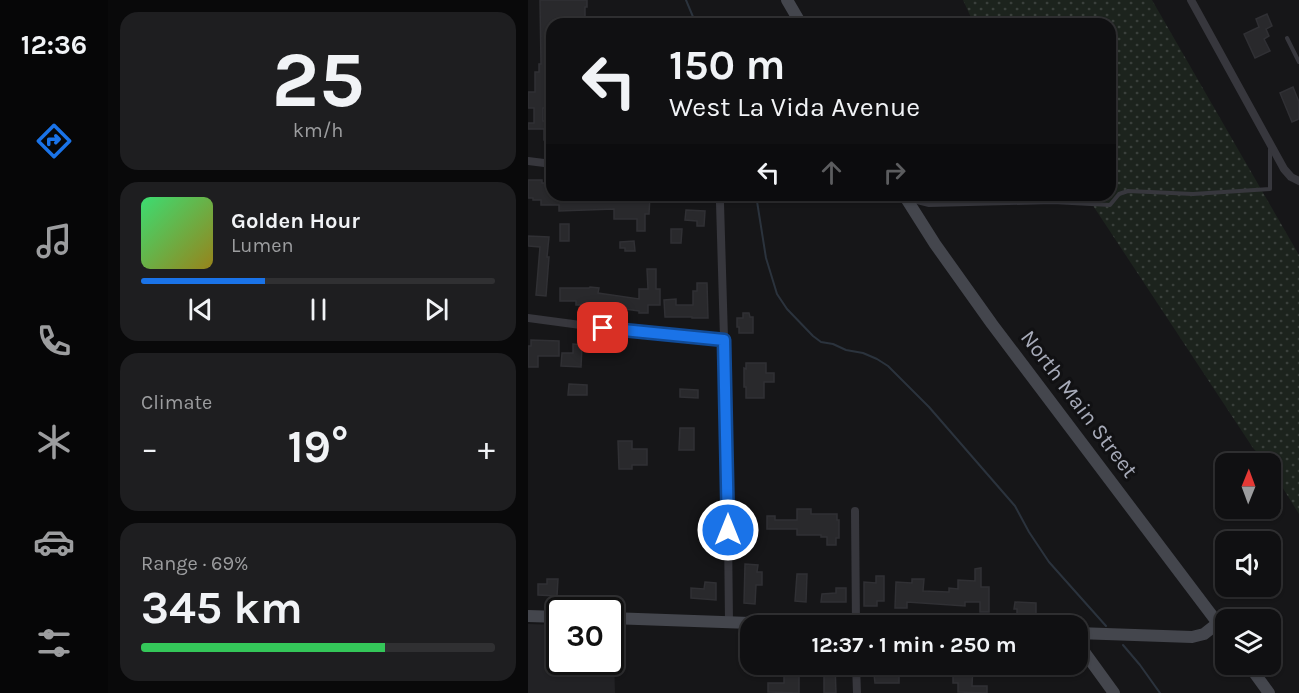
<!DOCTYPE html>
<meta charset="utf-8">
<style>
:root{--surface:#101012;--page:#1e1e20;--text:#f1f3f6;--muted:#9c9d9f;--line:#303032;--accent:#1a73e8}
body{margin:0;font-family:Karla,sans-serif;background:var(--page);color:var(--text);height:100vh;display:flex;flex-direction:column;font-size:22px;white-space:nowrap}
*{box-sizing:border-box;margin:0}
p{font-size:20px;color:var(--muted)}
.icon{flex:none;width:33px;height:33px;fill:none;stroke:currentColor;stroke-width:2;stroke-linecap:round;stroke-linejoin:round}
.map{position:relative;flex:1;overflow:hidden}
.sheet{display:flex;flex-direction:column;gap:12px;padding:12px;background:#09090a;width:420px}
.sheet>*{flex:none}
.banner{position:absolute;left:18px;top:18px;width:570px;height:183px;border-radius:18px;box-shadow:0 2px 4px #0004,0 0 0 2px var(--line);background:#101012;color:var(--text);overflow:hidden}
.needle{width:39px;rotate:1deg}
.tools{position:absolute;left:687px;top:453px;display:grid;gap:12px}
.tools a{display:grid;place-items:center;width:66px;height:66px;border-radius:12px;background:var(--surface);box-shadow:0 2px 4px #0004,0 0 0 2px var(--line);font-size:30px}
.speed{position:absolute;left:18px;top:597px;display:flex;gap:12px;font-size:30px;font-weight:700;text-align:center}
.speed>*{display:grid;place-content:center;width:78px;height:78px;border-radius:50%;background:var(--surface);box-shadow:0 2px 4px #0004,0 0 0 2px var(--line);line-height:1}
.speed .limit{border:3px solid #111;border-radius:9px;background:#fff;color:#111}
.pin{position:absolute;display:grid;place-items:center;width:51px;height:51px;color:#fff;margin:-26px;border-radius:12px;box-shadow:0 3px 9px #0006}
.me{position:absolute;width:66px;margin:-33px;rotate:0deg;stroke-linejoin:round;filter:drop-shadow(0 0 4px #0008)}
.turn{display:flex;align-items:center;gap:21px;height:126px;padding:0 24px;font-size:27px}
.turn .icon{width:78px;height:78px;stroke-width:2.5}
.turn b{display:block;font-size:42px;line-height:51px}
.lanes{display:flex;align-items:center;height:57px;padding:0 24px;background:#0003;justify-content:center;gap:30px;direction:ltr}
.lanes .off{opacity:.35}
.big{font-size:45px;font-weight:700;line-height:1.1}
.sheet .card{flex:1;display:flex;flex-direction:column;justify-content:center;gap:9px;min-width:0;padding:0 21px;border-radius:18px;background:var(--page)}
.sheet .dial{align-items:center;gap:0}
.dial b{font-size:78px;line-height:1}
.song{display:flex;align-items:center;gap:18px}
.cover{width:72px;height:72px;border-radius:9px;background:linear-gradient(135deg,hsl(140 70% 55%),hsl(50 70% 35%))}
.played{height:6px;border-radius:3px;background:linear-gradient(90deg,var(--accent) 35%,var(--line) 35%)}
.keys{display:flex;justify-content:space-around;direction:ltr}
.heat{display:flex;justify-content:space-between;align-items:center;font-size:33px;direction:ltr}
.charge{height:9px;border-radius:4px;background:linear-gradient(90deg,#34c759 69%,var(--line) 0)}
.trip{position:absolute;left:212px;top:615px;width:348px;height:60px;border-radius:18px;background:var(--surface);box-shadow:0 2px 4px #0004,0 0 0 2px var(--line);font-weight:700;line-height:60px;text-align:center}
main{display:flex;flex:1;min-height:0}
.menu{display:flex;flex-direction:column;width:108px;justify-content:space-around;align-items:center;background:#060607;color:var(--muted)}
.menu .icon{width:42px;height:42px}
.menu .on{color:var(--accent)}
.menu b{font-size:27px;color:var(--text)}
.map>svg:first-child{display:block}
.built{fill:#222225}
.grass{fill:url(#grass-dots)}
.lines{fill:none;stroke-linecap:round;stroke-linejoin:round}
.stream{stroke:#2b333d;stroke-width:2}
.building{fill:#29292c;stroke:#303034;stroke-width:1.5}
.lane{stroke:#37373d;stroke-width:4}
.street{stroke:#37373d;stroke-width:8}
.secondary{stroke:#44464d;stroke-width:12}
.route-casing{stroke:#114b97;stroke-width:15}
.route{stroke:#1a73e8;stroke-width:10}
.labels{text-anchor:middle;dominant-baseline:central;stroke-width:6;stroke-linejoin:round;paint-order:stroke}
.street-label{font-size:22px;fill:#a7abb9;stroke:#111113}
</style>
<main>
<nav class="menu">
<b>12:36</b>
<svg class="icon on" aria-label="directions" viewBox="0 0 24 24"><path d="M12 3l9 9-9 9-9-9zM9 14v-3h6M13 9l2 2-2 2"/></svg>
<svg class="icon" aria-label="music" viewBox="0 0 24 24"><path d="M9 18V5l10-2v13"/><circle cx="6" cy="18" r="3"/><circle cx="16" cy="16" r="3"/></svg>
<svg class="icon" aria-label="phone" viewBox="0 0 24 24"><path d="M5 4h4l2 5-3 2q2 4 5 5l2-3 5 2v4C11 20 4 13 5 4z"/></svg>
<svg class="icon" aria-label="climate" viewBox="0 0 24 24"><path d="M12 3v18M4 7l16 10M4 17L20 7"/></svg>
<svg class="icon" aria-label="car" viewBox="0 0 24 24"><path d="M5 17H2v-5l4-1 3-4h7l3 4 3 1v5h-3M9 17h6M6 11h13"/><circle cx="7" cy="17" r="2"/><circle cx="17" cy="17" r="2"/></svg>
<svg class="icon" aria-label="filters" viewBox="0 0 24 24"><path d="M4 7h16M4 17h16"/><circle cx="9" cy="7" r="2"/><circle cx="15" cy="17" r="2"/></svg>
</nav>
<section class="sheet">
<div class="card dial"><b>25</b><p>km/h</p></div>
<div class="card">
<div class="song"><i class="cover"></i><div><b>Golden Hour</b><p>Lumen</p></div></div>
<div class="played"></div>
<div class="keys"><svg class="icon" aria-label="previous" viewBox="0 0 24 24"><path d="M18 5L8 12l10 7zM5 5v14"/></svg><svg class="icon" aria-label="pause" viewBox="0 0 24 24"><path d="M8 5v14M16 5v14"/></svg><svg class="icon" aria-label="next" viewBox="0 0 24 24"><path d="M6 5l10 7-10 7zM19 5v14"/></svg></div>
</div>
<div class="card"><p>Climate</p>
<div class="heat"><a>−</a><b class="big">19°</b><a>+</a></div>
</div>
<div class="card"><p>Range · 69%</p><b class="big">345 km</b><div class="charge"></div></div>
</section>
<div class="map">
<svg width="771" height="693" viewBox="0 0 771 693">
<defs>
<pattern id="grass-dots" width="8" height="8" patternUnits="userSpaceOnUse" patternTransform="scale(1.5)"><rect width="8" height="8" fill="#1c231d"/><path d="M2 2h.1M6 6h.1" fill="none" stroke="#3a403c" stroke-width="1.8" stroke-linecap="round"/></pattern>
</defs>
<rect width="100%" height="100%" fill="#161618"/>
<!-- built -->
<polygon class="built" points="0,624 31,625 32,662 82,662 83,626 85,626 87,693 0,693"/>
<!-- grass -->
<polygon class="grass" points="435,0 624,0 771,255 771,514 743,469 742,464 739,463 725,448 558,195 582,195 582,24 446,24"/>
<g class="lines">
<!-- stream -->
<g class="stream">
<polyline points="158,0 168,24"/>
<polyline points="228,195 238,258 249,294 259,309 285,336 293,342 305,344 318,350 335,353 349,359 360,366 401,407 487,506 501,532 521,562 578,626"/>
<polyline points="595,645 612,665 632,693"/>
</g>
</g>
<!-- building -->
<g class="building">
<polygon points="12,0 59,0 59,7 57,7 57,24 24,24 24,108 15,108 15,121 24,121 24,140 16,140 16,129 0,129 0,123 6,123 6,108 0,108 0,92 7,92 7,72 11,72 11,64 13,64"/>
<polygon points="739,14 744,26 738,29 741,36 736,39 742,51 727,58 716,34 731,27 728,19"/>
<polygon points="765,87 771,102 771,119 764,122 752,93"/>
<polygon points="0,180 14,180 14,183 24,183 24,195 122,195 121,214 117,214 117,231 109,231 109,219 86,219 86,209 31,211 31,205 13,205 13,200 5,200 5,198 0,198"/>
<polygon points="158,210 177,211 176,226 169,226 169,221 157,220"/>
<rect x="32" y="224" width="9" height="17"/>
<polygon points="143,229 154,229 153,243 143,243"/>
<polygon points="0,236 21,237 19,257 21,257 18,296 8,295 12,247 0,246"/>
<polygon points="106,241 107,251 97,251 97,248 92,248 92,242"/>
<polygon points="119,269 128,269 128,289 132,289 132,305 120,305 120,313 111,313 111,311 97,309 97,312 57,305 48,305 48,301 32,301 32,288 61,288 62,287 71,288 70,293 111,299 111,289 120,289"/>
<polygon points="169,283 179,283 180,318 164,318 164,317 137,317 136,300 148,299 148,305 165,305 165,291 169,291"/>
<polygon points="215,313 221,313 222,317 225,317 225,333 211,333 211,327 209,327 209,318 215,318"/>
<polygon points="3,340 31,341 31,356 10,356 10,367 0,367 0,346 3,346"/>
<polygon points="45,344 54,345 53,367 33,366 34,353 45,353"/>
<polygon points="218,363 238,363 238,373 246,373 246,382 236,382 236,398 218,398 218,387 216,387 216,368 218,369"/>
<polygon points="41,384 59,385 59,395 40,395"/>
<polygon points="152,389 170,390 170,398 152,397"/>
<polygon points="152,428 166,428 166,450 151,450"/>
<polygon points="90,441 104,441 104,449 119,449 119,465 104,465 104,469 91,469"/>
<polygon points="269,509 283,509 283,514 309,514 309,520 311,520 311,538 308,538 308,545 299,545 299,537 293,537 293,535 269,535 269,529 239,529 239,516 247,516 247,520 269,520"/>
<polygon points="217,564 230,565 229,572 234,572 234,585 228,585 227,604 216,603"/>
<polygon points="453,568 453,587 461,587 461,612 452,612 452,602 437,602 437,606 379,602 379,608 367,608 368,582 384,583 384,579 396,579 395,591 421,592 421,588 430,589 430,580 447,581 447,569"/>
<polygon points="269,574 279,574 278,602 267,601"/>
<polygon points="348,576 356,576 356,601 349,601 349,606 336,606 336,582 348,583"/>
<polygon points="19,579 30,579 29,596 10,595 10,584 19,584"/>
<polygon points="177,582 188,583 188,600 163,598 163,588 176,589"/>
<polygon points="308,588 318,588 318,602 293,602 294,594 308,593"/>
<polygon points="487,602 508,603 508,615 489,615 489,609 486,609"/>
<polygon points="296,664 307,664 308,693 296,693"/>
<polygon points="355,664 367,664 367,674 371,674 371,683 347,683 346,674 355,674"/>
<polygon points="381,664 408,664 408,675 380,674"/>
<polygon points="425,664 445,664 444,686 459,686 459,693 430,692 430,683 425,683"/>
<polygon points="256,665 271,665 271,693 240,692 240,683 256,683"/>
</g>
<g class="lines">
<!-- lane -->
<g class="lane">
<polyline points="759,38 771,62"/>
<polyline points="319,195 333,198 375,200"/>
<polyline points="385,201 401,205 525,202 582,205 591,194 600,191 665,194 742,189 742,149"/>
</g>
<!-- street -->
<g class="street">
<polyline points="663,0 756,169 763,177 771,181"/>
<polyline points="0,161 24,164"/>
<polyline points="190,195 192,203 199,439 201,622"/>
<polyline points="0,318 75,328 196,341"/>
<polyline points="327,511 328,626"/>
<polyline points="328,664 329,693"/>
</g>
<!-- secondary -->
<g class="secondary">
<polyline points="259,0 273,24"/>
<polyline points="376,195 407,244 464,324 698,634"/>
<polyline points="0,616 32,617"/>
<polyline points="82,618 308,626"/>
<polyline points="549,633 664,637 676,634 690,623"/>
<polyline points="549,642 586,693"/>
<polyline points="720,664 741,693"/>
</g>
</g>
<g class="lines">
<defs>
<polyline id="route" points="75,328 196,340 200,530"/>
</defs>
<!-- route casing -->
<use href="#route" class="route-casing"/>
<!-- route -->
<use href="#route" class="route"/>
</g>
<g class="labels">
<!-- street labels -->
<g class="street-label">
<text transform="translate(551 404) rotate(53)">North Main Street</text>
</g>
</g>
</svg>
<div class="tools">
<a><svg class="needle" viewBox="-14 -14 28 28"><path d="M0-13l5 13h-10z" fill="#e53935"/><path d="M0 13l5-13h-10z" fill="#9c9d9f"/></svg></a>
<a><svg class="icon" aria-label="sound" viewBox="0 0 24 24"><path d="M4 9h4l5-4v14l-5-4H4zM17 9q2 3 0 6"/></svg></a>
<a><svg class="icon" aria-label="layers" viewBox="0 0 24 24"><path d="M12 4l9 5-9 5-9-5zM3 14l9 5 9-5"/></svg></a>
</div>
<div class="speed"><div class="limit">30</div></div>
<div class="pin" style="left:75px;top:328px;background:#d93025"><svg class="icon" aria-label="arrive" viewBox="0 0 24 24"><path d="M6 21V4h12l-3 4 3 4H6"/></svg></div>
<svg class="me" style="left:200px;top:530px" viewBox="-20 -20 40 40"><circle r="17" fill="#1a73e8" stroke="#fff" stroke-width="3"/><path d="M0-11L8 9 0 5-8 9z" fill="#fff"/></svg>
<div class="trip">12:37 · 1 min · 250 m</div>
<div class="banner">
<div class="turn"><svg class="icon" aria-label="left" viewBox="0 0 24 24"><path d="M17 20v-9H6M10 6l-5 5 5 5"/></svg><div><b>150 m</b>West La Vida Avenue</div></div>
<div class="lanes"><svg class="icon" aria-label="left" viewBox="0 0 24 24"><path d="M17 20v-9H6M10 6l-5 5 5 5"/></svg><svg class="icon off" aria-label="ahead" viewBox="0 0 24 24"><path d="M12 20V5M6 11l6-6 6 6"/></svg><svg class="icon off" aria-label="right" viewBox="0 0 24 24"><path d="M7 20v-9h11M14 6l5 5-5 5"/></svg></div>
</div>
</div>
</main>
